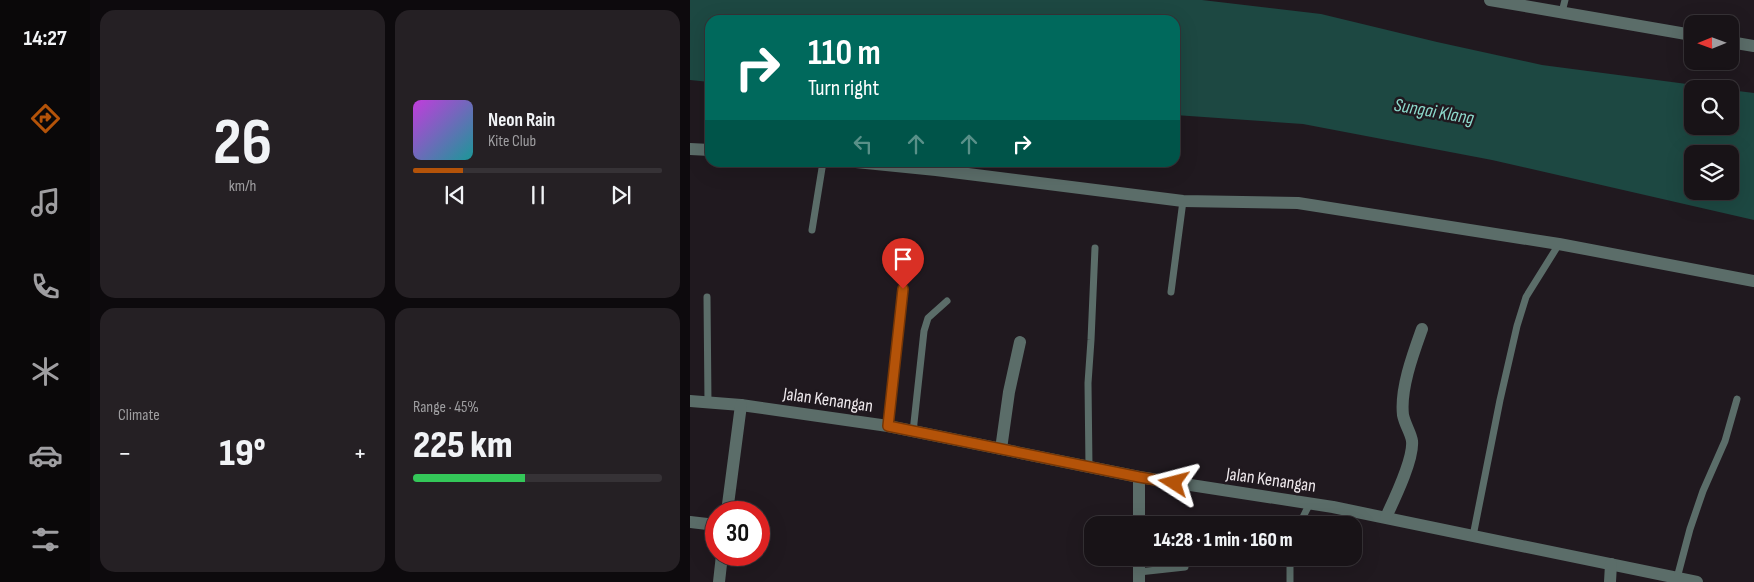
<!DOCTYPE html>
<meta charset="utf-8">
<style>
:root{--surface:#181317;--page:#252024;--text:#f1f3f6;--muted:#9f9ea1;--line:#363236;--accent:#b45309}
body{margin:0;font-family:"Sofia Sans Condensed",sans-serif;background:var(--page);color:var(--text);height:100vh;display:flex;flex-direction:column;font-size:19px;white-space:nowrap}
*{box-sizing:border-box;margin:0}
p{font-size:16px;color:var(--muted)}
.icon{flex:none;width:28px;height:28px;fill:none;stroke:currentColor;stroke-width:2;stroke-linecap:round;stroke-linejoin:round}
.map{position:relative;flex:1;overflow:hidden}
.panel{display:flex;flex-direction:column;gap:10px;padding:10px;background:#0d0a0d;width:600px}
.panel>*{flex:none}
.top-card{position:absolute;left:15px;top:15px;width:475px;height:152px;border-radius:15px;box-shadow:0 5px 20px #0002,0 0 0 1px var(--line);background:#00695c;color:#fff;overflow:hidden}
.needle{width:32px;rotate:269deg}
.tools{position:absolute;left:994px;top:15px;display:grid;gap:10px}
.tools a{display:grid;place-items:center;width:55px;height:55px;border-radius:10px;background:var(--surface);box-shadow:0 5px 20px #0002,0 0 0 1px var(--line);font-size:25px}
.speed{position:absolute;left:15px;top:501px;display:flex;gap:10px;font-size:25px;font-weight:700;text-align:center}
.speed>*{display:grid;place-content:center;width:65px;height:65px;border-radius:50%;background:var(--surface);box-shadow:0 5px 20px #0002,0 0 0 1px var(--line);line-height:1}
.speed .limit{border:8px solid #d22;background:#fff;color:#111}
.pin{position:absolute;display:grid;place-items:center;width:42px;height:42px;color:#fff;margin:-51px -21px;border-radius:50% 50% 50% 0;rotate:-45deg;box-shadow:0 0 5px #0007}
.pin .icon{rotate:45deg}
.me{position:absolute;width:55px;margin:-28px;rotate:279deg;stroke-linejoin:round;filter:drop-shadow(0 0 4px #0008)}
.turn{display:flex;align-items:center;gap:18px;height:105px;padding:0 20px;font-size:22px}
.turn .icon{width:65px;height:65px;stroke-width:2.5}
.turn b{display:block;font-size:35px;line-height:42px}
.lanes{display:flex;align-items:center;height:48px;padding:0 20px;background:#0003;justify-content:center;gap:25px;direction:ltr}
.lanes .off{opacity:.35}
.big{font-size:38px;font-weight:800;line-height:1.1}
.panel .widget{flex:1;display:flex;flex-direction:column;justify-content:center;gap:8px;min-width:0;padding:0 18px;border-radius:15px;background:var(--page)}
.panel .dial{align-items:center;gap:0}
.dial b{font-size:65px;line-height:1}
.song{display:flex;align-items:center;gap:15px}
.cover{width:60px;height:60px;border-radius:8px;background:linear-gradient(135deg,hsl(290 70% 55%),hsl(180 70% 35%))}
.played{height:5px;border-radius:2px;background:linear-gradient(90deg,var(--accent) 20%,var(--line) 20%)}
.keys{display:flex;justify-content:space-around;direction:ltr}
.heat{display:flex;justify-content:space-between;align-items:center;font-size:28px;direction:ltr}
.charge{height:8px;border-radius:4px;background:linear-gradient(90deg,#34c759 45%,var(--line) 0)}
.panel .tiles{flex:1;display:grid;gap:10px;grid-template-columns:repeat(2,1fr)}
.trip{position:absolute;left:394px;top:516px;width:278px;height:50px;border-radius:15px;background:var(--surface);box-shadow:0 5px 20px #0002,0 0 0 1px var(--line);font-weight:800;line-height:50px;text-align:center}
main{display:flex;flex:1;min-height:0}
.dock{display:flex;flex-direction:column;width:90px;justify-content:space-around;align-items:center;background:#0a0809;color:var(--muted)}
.dock .icon{width:35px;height:35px}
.dock .selected{color:var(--accent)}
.dock b{font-size:22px;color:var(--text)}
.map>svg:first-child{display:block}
.water{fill:#1d4842;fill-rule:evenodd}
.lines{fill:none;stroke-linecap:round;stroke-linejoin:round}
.lane{stroke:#5b6d69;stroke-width:7}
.street{stroke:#5b6d69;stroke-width:12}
.route-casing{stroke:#753606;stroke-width:12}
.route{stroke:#b45309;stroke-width:9}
.labels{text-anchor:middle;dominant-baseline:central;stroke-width:5;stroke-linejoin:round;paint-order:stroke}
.street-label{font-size:18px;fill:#f0eaee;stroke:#20191f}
.water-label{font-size:19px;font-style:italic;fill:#8ddacc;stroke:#20191f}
</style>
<main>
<nav class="dock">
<b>14:27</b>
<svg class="icon selected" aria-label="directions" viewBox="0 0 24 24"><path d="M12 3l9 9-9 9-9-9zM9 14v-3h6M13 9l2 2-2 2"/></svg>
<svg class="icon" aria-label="music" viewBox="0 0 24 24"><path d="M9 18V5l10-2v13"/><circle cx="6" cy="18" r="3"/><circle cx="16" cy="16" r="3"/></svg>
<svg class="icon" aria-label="phone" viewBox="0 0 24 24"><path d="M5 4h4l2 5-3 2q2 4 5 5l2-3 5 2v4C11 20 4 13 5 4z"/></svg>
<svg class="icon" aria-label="climate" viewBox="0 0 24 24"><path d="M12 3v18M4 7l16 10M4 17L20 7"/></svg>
<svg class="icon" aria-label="car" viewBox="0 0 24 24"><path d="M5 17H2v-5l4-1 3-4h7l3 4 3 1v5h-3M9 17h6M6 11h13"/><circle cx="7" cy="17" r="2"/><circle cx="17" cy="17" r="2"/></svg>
<svg class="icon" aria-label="filters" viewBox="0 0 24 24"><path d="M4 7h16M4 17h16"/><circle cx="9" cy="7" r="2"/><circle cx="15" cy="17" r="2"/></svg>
</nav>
<section class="panel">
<div class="tiles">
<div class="widget dial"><b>26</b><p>km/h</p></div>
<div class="widget">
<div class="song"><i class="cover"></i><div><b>Neon Rain</b><p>Kite Club</p></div></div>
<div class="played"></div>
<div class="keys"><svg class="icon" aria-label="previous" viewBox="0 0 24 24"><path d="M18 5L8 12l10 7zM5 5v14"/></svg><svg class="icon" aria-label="pause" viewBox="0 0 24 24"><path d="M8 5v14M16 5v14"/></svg><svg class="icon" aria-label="next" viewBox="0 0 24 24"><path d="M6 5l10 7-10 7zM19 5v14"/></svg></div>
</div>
<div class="widget"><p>Climate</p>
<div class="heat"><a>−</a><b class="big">19°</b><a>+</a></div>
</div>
<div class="widget"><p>Range · 45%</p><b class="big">225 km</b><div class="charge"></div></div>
</div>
</section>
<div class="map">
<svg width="1064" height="582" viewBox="0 0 1064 582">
<rect width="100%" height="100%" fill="#20191f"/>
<!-- water -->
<path class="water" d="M0,0H512L631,14L747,42L852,65L1035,89H1002V126H1040V90L1064,93V220L802,160L613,124L485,115V20H20V82L0,80ZM1002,154H1040V191H1002Z"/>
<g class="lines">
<!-- lane -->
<g class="lane">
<polyline points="872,12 875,0"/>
<polyline points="122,230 133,162"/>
<polyline points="481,292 493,201"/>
<polyline points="17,297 18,403"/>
<polyline points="198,426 213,289"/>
<polyline points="223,432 234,331 238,318 257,301"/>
<polyline points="399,467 398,383 401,340 405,248"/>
<polyline points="609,525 620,503"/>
<polyline points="783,536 810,400 827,326 836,297 869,244"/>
<polyline points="449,572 495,567"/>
<polyline points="987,578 1000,529 1013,491 1035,441 1047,399"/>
<polyline points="600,582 600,558"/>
</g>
<!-- street -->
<g class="street">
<polyline points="800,0 1002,35"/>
<polyline points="1040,42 1064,46"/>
<polyline points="0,149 20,150"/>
<polyline points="166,162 246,170 493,201 608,203 869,244 1064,281"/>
<polyline points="0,401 51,405 198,426 449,477 643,507 1007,582"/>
<polyline points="311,449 319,392 330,342"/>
<polyline points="37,512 51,405"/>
<path d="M696,517C704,500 724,459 722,441C721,433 715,425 713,415C710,389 723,354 732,329"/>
<polyline points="0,522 26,525"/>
<polyline points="449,525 449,477"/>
<polyline points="29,582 32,555"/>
<polyline points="449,582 449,558"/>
<polyline points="920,582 921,564"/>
</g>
</g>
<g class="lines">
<defs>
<polyline id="route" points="213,289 198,426 449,477 484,483"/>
</defs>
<!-- route casing -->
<use href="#route" class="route-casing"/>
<!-- route -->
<use href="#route" class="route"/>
</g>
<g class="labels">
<!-- street labels -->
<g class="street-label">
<text transform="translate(138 400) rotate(8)">Jalan Kenangan</text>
<text transform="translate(581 480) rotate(8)">Jalan Kenangan</text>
</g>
<!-- water labels -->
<g class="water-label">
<text transform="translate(744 112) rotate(10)">Sungai Klang</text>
</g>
</g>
</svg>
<div class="tools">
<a><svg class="needle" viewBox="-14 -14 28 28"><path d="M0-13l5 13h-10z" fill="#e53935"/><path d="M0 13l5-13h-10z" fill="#9f9ea1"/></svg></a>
<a><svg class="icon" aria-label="search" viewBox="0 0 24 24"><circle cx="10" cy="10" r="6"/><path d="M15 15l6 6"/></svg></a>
<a><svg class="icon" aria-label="layers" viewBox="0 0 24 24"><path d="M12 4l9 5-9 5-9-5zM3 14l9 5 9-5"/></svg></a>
</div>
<div class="speed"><div class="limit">30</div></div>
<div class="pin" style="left:213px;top:289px;background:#d93025"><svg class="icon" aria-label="arrive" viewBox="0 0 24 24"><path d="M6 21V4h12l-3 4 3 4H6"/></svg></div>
<svg class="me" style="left:484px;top:483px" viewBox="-20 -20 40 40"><path d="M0-17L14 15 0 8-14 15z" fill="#b45309" stroke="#fff" stroke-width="4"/></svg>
<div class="trip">14:28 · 1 min · 160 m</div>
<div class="top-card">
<div class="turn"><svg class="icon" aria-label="right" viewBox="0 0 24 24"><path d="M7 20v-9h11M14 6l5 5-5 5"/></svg><div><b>110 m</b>Turn right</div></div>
<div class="lanes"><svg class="icon off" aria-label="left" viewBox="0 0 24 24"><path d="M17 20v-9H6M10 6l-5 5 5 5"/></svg><svg class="icon off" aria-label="ahead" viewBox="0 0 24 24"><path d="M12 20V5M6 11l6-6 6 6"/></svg><svg class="icon off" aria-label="ahead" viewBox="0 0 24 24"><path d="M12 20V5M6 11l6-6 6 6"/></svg><svg class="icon" aria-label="right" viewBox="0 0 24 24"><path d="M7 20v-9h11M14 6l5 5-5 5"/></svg></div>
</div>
</div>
</main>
